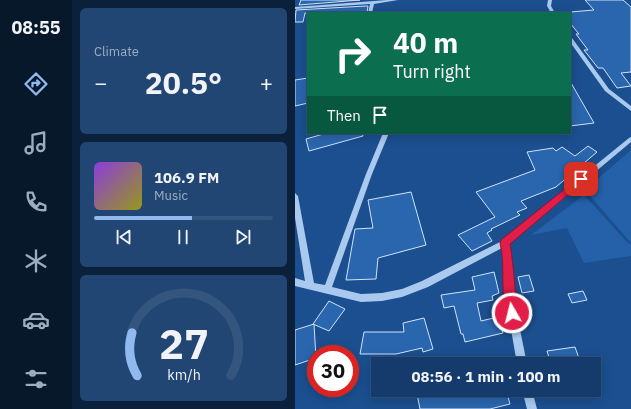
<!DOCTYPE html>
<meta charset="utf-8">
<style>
:root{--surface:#143b6b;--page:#214673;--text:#f1f3f6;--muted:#9dadc1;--line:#33557e;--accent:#90b9f0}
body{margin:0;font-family:"IBM Plex Sans",sans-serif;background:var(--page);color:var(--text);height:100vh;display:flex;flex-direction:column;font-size:15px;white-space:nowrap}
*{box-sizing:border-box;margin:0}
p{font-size:13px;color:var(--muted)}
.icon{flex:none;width:22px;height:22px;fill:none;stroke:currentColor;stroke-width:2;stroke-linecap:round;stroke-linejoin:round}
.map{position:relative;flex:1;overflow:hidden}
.details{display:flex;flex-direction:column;gap:8px;padding:8px;background:#0b203b;width:223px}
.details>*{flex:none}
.top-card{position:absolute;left:12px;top:12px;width:264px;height:122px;border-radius:0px;box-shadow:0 2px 10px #0003,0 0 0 1px var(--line);background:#0b6e4f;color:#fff;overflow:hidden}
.speed{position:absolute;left:12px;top:345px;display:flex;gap:8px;font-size:20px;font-weight:700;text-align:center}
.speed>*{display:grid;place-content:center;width:52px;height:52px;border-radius:50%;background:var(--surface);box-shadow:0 2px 10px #0003,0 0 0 1px var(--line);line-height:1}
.speed .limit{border:6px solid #d22;background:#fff;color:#111}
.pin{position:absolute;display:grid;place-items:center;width:34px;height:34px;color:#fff;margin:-17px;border-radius:8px;box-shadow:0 2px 6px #0006}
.me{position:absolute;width:44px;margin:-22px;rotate:352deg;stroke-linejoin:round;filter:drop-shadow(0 0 3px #0008)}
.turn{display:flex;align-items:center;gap:14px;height:84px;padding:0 20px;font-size:18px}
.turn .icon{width:52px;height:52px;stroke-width:2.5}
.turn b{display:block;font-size:28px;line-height:34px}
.then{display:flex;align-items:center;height:38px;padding:0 20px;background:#0003;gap:8px;font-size:15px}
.big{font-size:30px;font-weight:800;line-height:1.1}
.details .tile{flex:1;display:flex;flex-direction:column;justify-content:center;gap:6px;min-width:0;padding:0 14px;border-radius:6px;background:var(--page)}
.details .dial{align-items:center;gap:0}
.dial svg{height:104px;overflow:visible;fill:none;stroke:var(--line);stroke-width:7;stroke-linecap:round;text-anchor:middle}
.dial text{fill:var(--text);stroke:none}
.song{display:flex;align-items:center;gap:12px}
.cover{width:48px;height:48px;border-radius:6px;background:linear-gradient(135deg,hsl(270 70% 55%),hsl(60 70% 35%))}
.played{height:4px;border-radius:2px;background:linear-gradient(90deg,var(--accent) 55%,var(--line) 55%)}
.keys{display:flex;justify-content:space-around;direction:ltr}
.heat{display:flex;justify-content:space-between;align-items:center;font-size:22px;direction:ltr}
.trip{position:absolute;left:76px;top:357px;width:230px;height:40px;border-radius:0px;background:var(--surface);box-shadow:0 2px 10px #0003,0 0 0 1px var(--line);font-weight:800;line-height:40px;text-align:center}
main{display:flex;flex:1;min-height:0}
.tabs{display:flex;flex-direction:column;width:72px;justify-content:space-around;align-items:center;background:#08182b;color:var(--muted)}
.tabs .icon{width:28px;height:28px}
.tabs .active{color:var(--accent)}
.tabs b{font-size:18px;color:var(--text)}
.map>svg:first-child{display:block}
.green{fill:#2461a8}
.building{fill:#2a66ad;stroke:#cfe3fa}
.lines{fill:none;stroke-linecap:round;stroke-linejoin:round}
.minor{fill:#a9c9ee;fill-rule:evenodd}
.route{fill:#e11d48;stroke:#92132f}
</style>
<main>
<nav class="tabs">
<b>08:55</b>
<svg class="icon active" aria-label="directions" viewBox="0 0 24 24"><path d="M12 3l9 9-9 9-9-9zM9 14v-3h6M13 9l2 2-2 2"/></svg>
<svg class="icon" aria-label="music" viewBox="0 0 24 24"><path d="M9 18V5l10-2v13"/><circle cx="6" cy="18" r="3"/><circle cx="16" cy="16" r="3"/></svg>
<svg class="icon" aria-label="phone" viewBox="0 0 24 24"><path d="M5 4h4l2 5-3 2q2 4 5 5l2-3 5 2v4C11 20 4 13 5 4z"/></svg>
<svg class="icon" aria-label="climate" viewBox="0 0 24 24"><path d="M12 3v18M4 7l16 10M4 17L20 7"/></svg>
<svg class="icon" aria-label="car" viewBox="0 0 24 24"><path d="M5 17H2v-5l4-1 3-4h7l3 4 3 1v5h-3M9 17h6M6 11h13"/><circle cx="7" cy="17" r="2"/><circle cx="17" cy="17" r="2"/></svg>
<svg class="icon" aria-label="filters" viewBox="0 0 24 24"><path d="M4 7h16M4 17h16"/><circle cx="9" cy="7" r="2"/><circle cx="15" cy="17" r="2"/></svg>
</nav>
<section class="details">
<div class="tile"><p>Climate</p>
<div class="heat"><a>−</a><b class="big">20.5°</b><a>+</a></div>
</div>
<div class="tile">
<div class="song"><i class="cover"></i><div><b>106.9 FM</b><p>Music</p></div></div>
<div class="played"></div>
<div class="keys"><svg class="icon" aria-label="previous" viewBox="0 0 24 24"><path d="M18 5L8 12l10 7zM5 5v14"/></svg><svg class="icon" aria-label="pause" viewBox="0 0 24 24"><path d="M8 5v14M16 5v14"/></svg><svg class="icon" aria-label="next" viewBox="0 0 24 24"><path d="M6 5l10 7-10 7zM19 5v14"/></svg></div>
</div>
<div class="tile dial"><svg viewBox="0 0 100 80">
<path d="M14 69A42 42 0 1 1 86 69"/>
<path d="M14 69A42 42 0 0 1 10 36" stroke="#90b9f0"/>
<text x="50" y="56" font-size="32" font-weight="700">27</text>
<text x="50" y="72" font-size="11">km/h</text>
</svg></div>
</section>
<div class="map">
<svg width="336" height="409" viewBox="0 0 336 409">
<rect width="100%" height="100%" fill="#1b4f8f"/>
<!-- green -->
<g class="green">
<polygon points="336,150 336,243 290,190"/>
<polygon points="289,195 333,243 336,244 336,256 289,263 272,228 236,235"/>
</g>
<!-- building -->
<g class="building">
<polygon points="6,0 65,0 4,5"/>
<polygon points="290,0 328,0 336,7 336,72 326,73 336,86 322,88 308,68 303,68 289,50 293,50 281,34 284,34 275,23 275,12 299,10"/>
<polygon points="71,6 73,6 72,13 10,13 8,22 0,22 1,10"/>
<polygon points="13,78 13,103 0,106 0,80"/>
<polygon points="275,81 299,123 275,126"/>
<polygon points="32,133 67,133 68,136 14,151 11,139"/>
<polygon points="293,146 302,152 261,187 226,201 232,208 222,212 225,215 196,229 197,230 192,233 197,241 177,251 163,235 200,217 181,192 240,170 232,152 258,148 261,151 267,147 280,156"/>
<polygon points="116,192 131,245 83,258 81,279 51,280 60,229 78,228 73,200"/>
<polygon points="199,272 204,293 197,296 198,300 182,303 186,321 203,317 208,333 170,342 168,334 166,334 159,306 149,308 146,295 180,290 177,277"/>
<polygon points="234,275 239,291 227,293 223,277"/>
<polygon points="288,291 292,300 277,303 273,294"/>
<polygon points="34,301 50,309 34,331 18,324"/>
<polygon points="129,318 138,349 128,352 127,348 101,354 65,354 69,332 109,332 108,323"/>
<polygon points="19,324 21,358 0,365 0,330"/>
<polygon points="280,347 286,364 256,364 252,351"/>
<polygon points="137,390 211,390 215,404 195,409 125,409 122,394"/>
</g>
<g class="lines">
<!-- minor -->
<g class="minor">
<polygon points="92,0 103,0 79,4 77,13 73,13 75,4 0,9 0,7"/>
<polygon points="253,0 257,0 256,6 260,13 256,13 252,6"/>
<polygon points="275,38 277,38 314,89 336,106 336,111 310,91 275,42"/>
<polygon points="88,133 94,133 77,174 37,287 66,294 87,293 107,289 127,281 207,241 334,138 336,137 336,142 214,244 216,253 219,300 232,364 222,364 211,300 207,248 133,287 107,297 87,301 66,302 0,286 0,278 10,281 0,218 0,193 3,196 19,283 30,285 71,174"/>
<polygon points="227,390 237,390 242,409 232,409"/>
</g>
</g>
<!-- route -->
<path class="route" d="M286,176L289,177L290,179L289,181L215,244C217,252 223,312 221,317L217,318L213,317C204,294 211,266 205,243L206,240Z"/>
</svg>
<div class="speed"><div class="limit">30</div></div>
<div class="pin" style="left:286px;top:179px;background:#d93025"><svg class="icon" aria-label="arrive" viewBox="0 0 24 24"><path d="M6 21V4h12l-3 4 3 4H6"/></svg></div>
<svg class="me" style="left:217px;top:313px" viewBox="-20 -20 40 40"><circle r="17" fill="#e11d48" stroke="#fff" stroke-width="3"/><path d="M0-11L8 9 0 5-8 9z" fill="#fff"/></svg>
<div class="trip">08:56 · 1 min · 100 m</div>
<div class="top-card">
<div class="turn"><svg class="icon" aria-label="right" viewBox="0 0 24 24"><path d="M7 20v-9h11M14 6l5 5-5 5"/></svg><div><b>40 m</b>Turn right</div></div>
<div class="then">Then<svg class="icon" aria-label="arrive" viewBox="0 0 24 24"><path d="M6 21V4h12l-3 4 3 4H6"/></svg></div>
</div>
</div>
</main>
